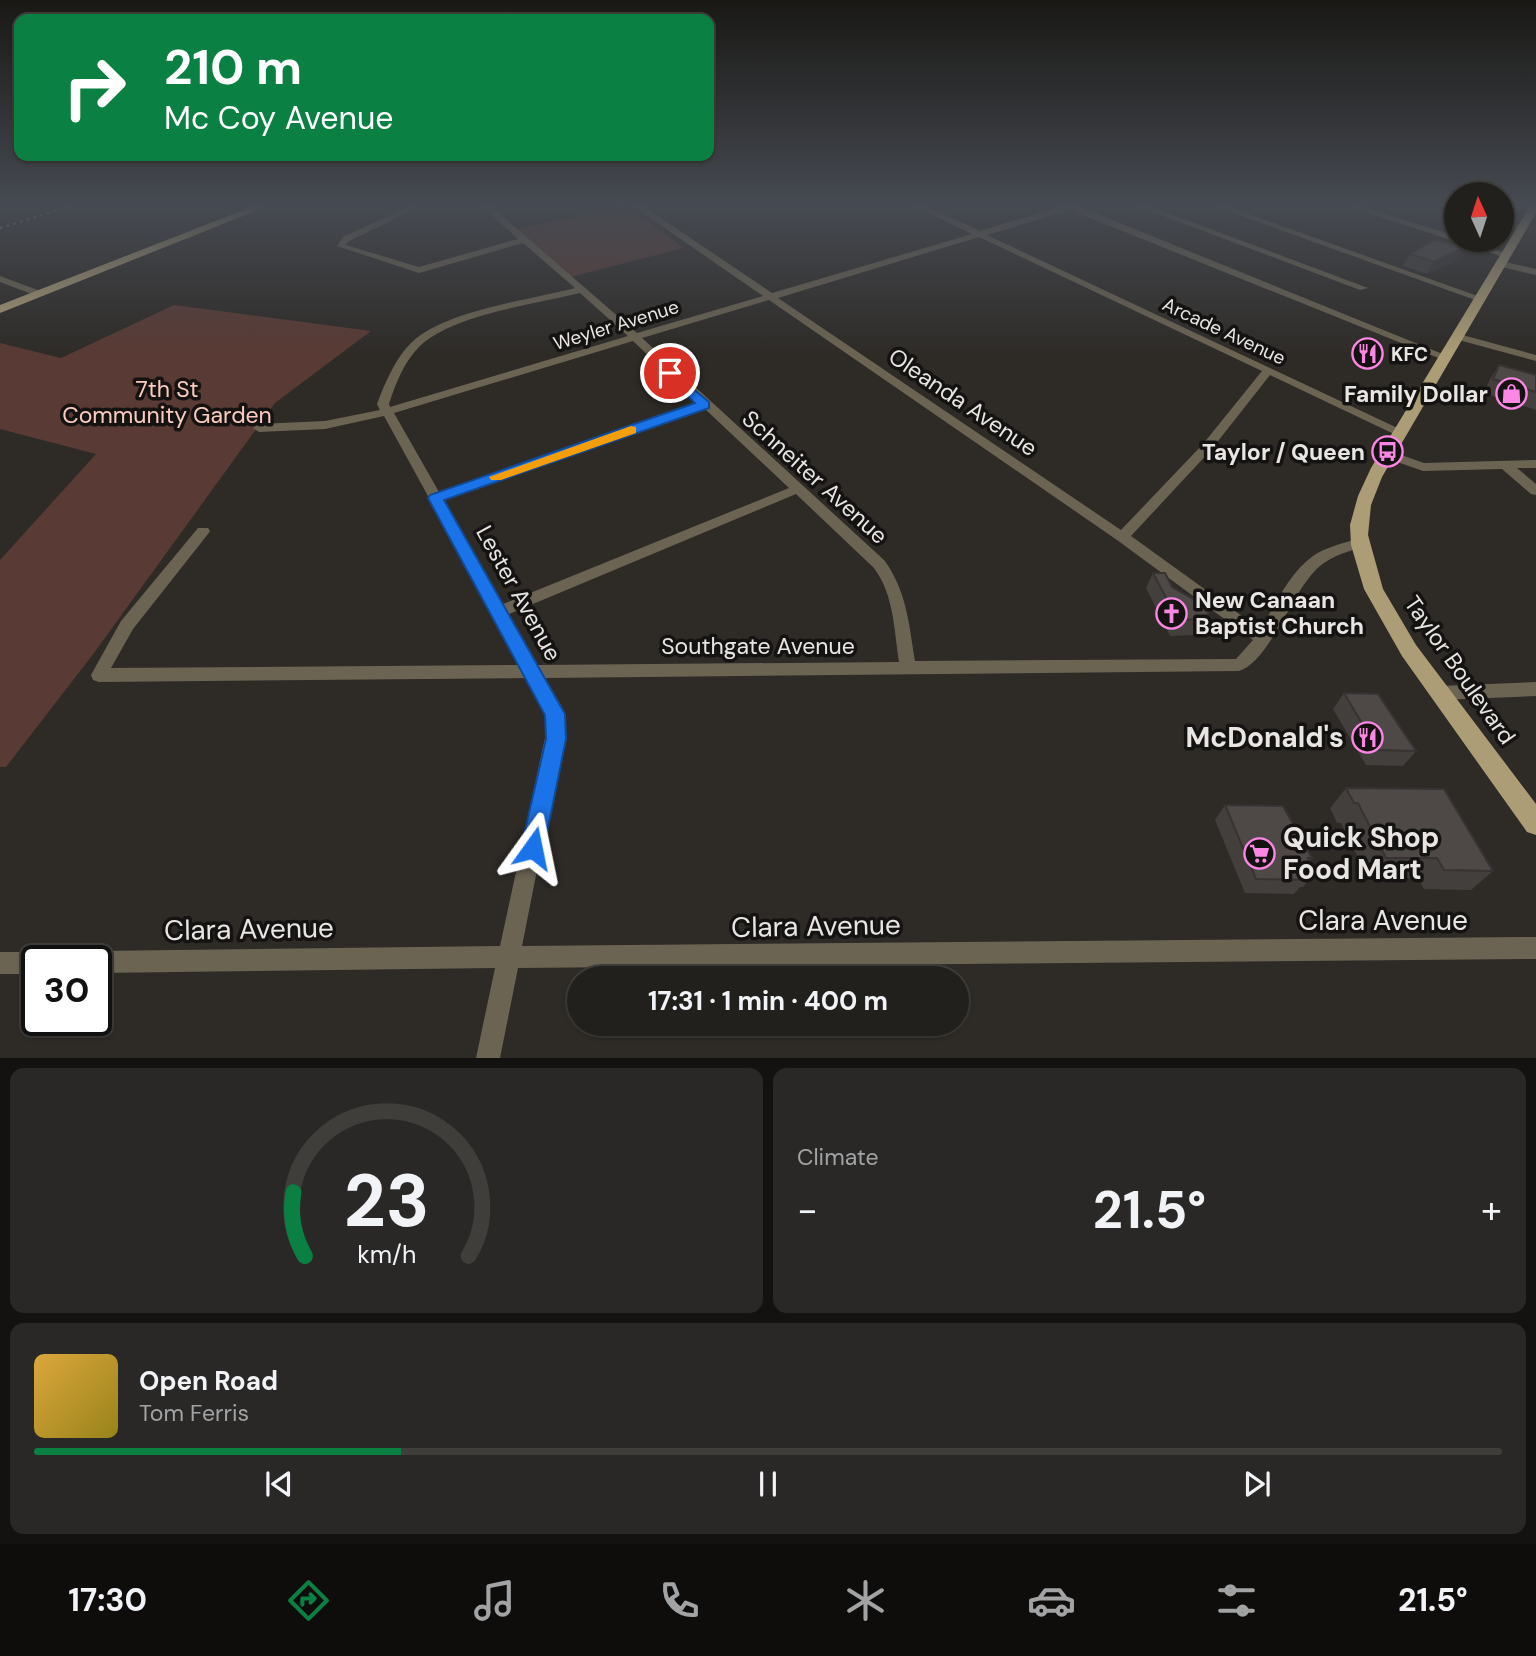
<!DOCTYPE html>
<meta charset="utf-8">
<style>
:root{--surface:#22201d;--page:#2a2826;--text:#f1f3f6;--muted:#a2a3a4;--line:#3f3e3b;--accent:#0b8043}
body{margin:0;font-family:"DM Sans",sans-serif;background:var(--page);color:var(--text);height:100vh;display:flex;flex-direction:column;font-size:26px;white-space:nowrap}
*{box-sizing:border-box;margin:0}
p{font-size:23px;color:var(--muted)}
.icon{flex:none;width:38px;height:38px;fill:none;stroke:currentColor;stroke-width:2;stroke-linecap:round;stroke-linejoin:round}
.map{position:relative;height:1058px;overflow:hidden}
.panel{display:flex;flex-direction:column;gap:10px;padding:10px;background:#131210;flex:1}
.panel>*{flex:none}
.hud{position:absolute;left:14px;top:14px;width:700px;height:147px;border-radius:14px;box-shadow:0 2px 5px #0004,0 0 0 2px var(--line);background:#0b8043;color:#fff;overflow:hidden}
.needle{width:46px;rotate:357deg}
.fabs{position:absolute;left:1444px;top:182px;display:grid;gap:14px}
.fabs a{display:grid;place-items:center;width:70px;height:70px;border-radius:50%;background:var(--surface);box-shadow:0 2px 5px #0004,0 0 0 2px var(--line);font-size:35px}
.speed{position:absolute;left:21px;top:945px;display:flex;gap:14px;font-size:35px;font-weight:700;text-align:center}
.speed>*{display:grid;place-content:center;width:91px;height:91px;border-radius:50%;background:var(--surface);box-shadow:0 2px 5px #0004,0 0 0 2px var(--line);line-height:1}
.speed .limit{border:4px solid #111;border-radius:10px;background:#fff;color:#111}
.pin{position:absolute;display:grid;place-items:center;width:60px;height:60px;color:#fff;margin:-30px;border:4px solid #fff;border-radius:50%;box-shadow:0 2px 7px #0007}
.me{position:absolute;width:77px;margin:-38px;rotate:12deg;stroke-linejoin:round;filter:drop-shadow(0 0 5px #0008)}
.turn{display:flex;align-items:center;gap:24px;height:147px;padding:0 35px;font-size:32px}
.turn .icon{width:91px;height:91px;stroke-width:2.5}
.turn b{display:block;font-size:49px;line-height:60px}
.big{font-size:52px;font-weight:700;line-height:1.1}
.panel .widget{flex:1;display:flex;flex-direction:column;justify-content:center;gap:10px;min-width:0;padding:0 24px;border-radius:14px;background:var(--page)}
.panel .dial{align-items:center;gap:0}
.dial svg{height:182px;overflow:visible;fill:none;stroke:var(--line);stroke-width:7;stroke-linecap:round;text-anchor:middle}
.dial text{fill:var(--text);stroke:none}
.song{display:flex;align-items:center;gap:21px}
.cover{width:84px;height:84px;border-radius:10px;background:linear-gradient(135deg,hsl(40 70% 55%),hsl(50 70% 35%))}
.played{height:7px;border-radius:4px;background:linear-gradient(90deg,var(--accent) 25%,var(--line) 25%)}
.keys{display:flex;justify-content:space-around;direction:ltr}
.heat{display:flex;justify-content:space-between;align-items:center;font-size:38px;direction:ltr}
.panel .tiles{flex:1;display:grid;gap:10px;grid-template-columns:1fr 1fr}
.widget:last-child{grid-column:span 2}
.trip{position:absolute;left:567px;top:966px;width:402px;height:70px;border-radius:35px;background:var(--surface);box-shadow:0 2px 5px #0004,0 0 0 2px var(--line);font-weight:700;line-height:70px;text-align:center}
.menu{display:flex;height:112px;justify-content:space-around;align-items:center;background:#0e0d0c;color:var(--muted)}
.menu .icon{width:49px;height:49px}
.menu .selected{color:var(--accent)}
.menu b{font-size:32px;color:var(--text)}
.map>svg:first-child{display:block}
.green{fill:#593a34}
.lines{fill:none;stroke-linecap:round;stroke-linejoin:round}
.street{fill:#6c6452;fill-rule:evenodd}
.primary{fill:#ac9d76;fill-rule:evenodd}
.rail{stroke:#8e8b88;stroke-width:2.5;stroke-dasharray:2.5 4.5;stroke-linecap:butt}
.wall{fill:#433f3d}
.shaded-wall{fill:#373332}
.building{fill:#4e4947;stroke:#373332;stroke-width:2}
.route{fill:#1a73e8;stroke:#114b97;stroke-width:2}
.slow{fill:#f59e0b}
.labels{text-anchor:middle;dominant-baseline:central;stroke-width:7;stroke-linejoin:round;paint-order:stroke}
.far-street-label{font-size:19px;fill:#e8e5e3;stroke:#151312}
.far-poi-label{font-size:19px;font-weight:bold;fill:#e8e5e3;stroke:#151312;text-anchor:start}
.park-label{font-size:23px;fill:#fbcbc0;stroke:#151312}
.poi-label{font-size:23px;font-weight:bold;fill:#e8e5e3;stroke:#151312;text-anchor:end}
.street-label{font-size:23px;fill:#e8e5e3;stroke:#151312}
.near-poi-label{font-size:28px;font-weight:bold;fill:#e8e5e3;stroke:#151312;text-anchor:end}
.near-street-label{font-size:28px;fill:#e8e5e3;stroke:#151312}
</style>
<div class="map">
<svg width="1536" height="1058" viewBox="0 0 1536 1058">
<rect width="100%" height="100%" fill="#2e2b27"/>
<!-- green -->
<g class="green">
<polygon points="621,206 627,206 684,248 570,277 517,229"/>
<polygon points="174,305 371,331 275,403 94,653 6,767 0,767 0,560 96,454 0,429 0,343 61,358"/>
</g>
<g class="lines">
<!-- street -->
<g class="street">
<path d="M410,206H421L349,241L346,245L419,267L518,239L482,206H491L637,333L763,296L633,206H643L772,293L972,234L915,206H926L980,231L1063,206H1078L1450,357L1449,359H1441L1070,210L987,235L1406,432L1400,436L1396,435L1270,375L1211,450L1131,536L1260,629C1275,606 1289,573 1313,556C1326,547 1344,543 1360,538L1365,540L1367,543L1365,546C1350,551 1333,555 1320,566C1292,589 1271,661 1239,671L545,678L561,705L566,724L522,946L1536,937V959L518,968L500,1058H476L495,968L96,973V961H85L88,954L96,951L500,946L548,724L544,706L528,678L99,682L93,680L91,675L121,621L198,528H208L210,531L208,534L133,629L111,668L521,665L384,416L325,429L259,432L253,428L259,424L325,421L380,410L377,404C385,383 395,359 411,343C445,310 530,300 575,288L523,243L419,273L337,246L343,237ZM979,237L1262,371L1203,444L1121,530L778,298ZM580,293L628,336L390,407L389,404C395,385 404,362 419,347C451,315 535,304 580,293ZM769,300L1117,540L1253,640L1236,659L915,661C909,625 907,591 884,560L642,338ZM633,341L699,403L439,492L394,413ZM705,409L789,488L503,604L444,500ZM796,494L874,568C894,595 894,629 899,662L538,665L509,614Z"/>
<polygon points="1137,206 1149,206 1368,288 1360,290"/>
<polygon points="1214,206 1226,206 1486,299 1478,301"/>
<polygon points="1347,206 1360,206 1456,236 1456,240 1466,240 1510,255 1503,257"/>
<polygon points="1511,206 1536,208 1536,212 1512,208"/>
<polygon points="1501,261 1536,269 1536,275 1498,266 1498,262"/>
<polygon points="0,276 43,292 45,294 37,296 0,282"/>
<polygon points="1459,334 1536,355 1536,361 1455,339 1454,337"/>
<polygon points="1387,450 1424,463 1536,460 1536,468 1517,468 1536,484 1536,495 1531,494 1502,469 1423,471 1383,457 1381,454"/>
<polygon points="1536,682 1536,696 1440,700 1434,698 1431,693 1434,688 1440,686"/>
<polygon points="0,952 37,952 45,955 47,961 37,961 37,974 0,974"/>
</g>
<!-- primary -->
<g class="primary">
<polygon points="254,206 268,206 0,313 0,305"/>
<polygon points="1530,206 1536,206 1536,213 1382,477 1371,505 1368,535 1383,589 1416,645 1536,804 1536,835 1527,832 1402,656 1364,589 1351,545 1350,525 1358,496 1371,468"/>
</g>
<!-- rail -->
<polyline class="rail" points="0,228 71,206"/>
</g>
<!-- wall -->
<g class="wall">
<polygon points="1461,248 1456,261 1427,274 1403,266 1410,254"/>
<polygon points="1499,365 1536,375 1536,410 1484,393 1490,379"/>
<polygon points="1153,573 1172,587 1211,609 1203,624 1196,635 1170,636 1146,588"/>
<polygon points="1344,693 1416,751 1403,766 1366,765 1333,709"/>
<polygon points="1346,788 1493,871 1471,890 1424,889 1418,878 1368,877 1341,823 1337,823 1330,808"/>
<polygon points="1225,805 1312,858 1310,861 1315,873 1303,887 1300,887 1294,894 1245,893 1215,820"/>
</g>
<!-- shaded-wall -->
<g class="shaded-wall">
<polygon points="1462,246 1460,249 1463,248 1456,261 1427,274 1434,262"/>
<polygon points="1211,609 1203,624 1196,635 1204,619"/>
</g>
<!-- building -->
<g class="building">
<polygon points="1435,240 1462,246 1459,247 1463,248 1434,262 1410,254"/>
<polygon points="1499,365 1536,375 1536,392 1493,379"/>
<polygon points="1153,573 1165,573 1172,587 1211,609 1204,619 1178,620"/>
<polygon points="1344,693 1378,694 1416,751 1378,750"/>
<polygon points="1346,788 1444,789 1493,871 1444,870 1437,858 1386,858 1358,803 1354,803"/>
<polygon points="1225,805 1283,806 1312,858 1308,858 1315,873 1302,872 1306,880 1256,879"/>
</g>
<!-- sky -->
<linearGradient id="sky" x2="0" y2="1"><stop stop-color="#191815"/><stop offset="0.58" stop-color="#464a52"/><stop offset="1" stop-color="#464a52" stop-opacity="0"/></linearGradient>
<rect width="1536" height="354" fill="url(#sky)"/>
<!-- route -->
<polygon class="route" points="670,370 709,402 709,408 444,500 565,714 566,739 544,848 541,855 533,858 525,855 521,848 546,739 545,715 428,498 430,495 695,403 666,376 666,371"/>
<!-- slow -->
<polygon class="slow" points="631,426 636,427 636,433 501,480 491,480 489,477"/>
<!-- icons -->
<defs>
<symbol id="restaurant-ring" viewBox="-11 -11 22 22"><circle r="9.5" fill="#151312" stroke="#fc86e4" stroke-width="1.5"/><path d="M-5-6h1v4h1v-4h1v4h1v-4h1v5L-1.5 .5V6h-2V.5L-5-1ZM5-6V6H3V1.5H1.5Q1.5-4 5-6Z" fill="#fc86e4"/></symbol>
<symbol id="shop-ring" viewBox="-11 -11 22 22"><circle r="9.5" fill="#151312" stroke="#fc86e4" stroke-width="1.5"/><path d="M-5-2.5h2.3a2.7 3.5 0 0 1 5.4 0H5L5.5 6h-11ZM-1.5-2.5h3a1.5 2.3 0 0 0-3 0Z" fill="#fc86e4"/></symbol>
<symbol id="bus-ring" viewBox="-11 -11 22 22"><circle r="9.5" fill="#151312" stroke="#fc86e4" stroke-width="1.5"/><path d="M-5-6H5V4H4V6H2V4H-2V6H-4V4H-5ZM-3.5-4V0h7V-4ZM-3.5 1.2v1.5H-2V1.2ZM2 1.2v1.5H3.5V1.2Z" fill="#fc86e4"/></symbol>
<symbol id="church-ring" viewBox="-11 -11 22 22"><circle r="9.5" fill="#151312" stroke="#fc86e4" stroke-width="1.5"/><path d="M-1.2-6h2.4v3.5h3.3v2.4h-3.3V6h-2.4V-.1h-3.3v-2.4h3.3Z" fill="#fc86e4"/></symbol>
<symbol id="supermarket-ring" viewBox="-11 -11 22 22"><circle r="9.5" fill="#151312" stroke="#fc86e4" stroke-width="1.5"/><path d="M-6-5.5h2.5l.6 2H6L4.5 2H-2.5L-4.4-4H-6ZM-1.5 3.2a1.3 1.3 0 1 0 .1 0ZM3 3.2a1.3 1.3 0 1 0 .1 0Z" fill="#fc86e4"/></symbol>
</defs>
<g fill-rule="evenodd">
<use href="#restaurant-ring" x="1350" y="336" width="35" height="35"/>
<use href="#shop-ring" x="1494" y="376" width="35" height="35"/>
<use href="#bus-ring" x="1370" y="434" width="35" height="35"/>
<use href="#church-ring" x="1154" y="596" width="35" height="35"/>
<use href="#restaurant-ring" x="1350" y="720" width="35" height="35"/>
<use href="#supermarket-ring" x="1242" y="836" width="35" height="35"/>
</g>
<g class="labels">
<!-- far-street labels -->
<g class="far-street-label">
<text transform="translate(616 325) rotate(-17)">Weyler Avenue</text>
<text transform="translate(1224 331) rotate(25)">Arcade Avenue</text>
</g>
<!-- far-poi labels -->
<g class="far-poi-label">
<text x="1391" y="354">KFC</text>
</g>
<!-- park labels -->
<g class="park-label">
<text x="167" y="389">7th St<tspan x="167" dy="26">Community Garden</tspan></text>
</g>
<!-- poi labels -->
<g class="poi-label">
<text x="1488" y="394">Family Dollar</text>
<text x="1365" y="452">Taylor / Queen</text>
<text x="1195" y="600" text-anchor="start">New Canaan<tspan x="1195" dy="26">Baptist Church</tspan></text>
</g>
<!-- street labels -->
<g class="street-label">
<text transform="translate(963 402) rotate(34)">Oleanda Avenue</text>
<text transform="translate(815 477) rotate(42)">Schneiter Avenue</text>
<text transform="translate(519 593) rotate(61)">Lester Avenue</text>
<text x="758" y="646">Southgate Avenue</text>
<text transform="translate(1460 670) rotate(55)">Taylor Boulevard</text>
</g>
<!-- near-poi labels -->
<g class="near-poi-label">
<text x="1344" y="737">McDonald's</text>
<text x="1283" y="837" text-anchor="start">Quick Shop<tspan x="1283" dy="32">Food Mart</tspan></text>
</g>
<!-- near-street labels -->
<g class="near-street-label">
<text x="1383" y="920">Clara Avenue</text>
<text transform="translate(816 926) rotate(-1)">Clara Avenue</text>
<text transform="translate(249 929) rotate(-1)">Clara Avenue</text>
</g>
</g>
</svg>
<div class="fabs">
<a><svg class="needle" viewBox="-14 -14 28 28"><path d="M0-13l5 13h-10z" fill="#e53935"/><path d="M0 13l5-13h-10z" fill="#a2a3a4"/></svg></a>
</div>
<div class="speed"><div class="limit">30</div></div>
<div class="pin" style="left:670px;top:373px;background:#d93025"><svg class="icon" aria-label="arrive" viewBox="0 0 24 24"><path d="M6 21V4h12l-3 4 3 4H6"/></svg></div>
<svg class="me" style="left:533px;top:848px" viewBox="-20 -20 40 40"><path d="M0-17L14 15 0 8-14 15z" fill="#1a73e8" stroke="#fff" stroke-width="4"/></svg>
<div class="trip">17:31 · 1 min · 400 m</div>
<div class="hud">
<div class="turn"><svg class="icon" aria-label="right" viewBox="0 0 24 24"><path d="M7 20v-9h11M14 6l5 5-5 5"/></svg><div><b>210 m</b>Mc Coy Avenue</div></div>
</div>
</div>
<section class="panel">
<div class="tiles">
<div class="widget dial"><svg viewBox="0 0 100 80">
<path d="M14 69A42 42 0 1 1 86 69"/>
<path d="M14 69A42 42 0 0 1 9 41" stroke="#0b8043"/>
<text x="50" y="56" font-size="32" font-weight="700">23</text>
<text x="50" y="72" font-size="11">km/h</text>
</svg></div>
<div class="widget"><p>Climate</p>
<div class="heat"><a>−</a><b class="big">21.5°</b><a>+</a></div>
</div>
<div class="widget">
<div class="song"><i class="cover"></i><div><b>Open Road</b><p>Tom Ferris</p></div></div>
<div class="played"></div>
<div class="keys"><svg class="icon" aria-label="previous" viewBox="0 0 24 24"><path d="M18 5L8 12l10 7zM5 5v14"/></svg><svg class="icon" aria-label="pause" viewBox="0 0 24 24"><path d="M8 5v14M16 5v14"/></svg><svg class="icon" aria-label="next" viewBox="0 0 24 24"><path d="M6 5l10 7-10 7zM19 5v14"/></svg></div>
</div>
</div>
</section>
<nav class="menu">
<b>17:30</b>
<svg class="icon selected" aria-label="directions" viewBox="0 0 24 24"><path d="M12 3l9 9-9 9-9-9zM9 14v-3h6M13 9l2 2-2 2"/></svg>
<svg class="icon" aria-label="music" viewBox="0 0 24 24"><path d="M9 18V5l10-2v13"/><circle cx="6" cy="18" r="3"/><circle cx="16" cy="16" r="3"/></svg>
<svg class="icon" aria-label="phone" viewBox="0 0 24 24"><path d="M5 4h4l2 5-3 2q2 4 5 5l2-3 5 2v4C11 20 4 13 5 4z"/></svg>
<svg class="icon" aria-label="climate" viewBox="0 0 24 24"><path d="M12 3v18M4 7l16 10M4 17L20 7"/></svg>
<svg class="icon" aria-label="car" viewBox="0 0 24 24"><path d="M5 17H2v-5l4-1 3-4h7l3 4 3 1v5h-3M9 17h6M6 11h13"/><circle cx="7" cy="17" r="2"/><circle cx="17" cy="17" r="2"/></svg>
<svg class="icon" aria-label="filters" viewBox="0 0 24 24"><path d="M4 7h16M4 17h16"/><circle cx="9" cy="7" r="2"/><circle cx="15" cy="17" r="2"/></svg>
<b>21.5°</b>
</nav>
